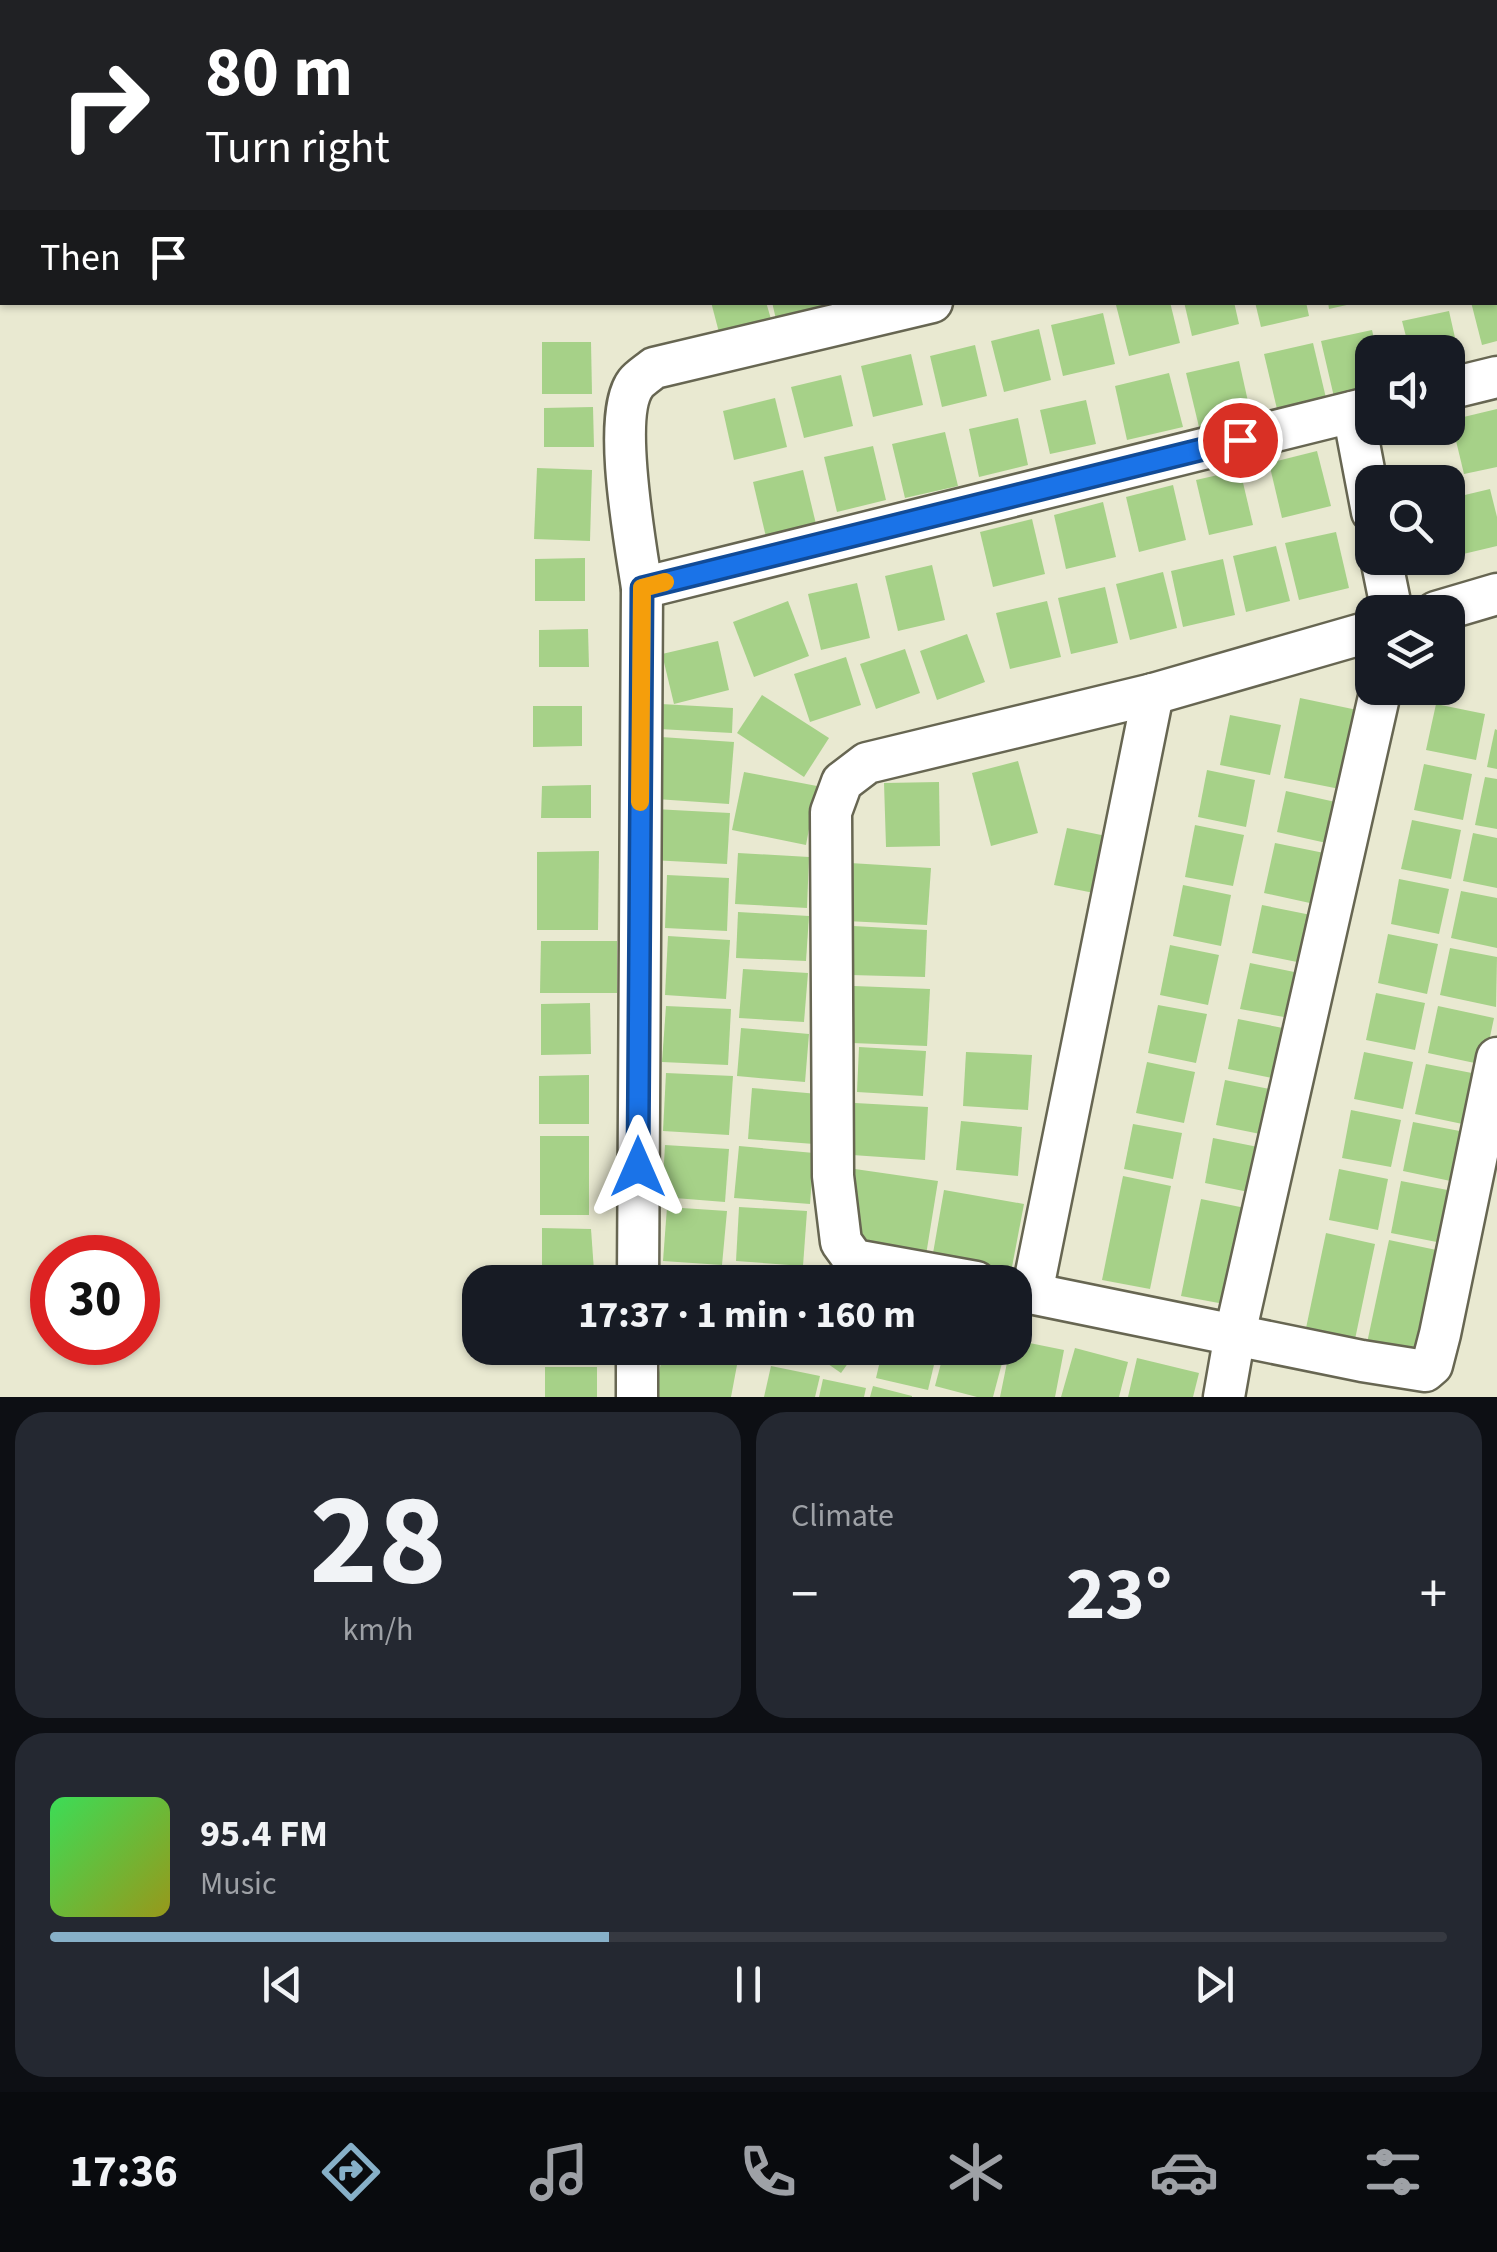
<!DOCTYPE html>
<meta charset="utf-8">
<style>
:root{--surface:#171b24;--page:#242831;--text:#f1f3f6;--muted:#9ea1a6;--line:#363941;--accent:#87b0c8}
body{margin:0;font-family:"Source Sans 3",sans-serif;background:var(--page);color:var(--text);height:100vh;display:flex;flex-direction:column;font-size:38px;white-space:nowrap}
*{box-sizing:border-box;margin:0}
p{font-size:32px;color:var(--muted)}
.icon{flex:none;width:55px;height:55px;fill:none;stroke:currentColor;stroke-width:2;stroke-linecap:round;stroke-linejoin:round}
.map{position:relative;height:1397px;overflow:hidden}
.panel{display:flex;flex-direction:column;gap:15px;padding:15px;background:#0d0f14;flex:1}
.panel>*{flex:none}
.hud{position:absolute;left:0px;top:0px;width:1498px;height:305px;box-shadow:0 2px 8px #0004;background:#202124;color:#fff;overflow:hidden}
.fabs{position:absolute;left:1355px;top:335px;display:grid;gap:20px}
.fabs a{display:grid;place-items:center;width:110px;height:110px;border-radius:20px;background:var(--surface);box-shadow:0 2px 8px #0004;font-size:50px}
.speed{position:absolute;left:30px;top:1235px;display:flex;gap:20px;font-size:50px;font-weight:700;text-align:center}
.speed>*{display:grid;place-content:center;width:130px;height:130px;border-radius:50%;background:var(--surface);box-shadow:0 2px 8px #0004;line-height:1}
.speed .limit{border:15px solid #d22;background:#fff;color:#111}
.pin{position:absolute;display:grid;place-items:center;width:85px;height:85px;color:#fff;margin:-42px;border:5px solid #fff;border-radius:50%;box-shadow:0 2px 10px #0007}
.me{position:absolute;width:110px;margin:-55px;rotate:0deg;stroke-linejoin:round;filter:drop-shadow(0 0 8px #0008)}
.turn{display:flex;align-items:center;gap:35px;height:210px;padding:0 40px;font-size:45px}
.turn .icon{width:130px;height:130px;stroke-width:2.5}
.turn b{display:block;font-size:70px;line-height:85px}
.then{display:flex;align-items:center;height:95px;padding:0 40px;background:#0003;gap:20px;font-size:38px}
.big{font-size:75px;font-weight:700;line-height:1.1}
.panel .tile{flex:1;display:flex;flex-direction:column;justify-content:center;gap:15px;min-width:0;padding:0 35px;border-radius:30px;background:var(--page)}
.panel .dial{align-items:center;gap:0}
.dial b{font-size:130px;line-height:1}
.song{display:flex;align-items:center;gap:30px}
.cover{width:120px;height:120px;border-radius:15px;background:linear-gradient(135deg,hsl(130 70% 55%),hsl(60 70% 35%))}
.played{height:10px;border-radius:5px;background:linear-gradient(90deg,var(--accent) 40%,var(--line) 40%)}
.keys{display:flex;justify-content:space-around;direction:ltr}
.heat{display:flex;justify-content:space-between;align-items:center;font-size:55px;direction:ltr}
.panel .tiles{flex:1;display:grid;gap:15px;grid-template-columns:1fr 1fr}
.tile:last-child{grid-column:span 2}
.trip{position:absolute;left:462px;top:1265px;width:570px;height:100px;border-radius:30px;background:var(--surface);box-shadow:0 2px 8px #0004;font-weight:700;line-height:100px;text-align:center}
.tabs{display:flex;height:160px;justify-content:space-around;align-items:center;background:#090b0e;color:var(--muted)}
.tabs .icon{width:70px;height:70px}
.tabs .active{color:var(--accent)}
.tabs b{font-size:45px;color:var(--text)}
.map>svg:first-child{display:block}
.building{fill:#a6d188}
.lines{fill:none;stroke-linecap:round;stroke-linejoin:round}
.street-casing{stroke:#676652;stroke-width:45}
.street{stroke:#fff;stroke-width:40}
.route-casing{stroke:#114b97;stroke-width:25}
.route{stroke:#1a73e8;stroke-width:18}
.slow{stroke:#f59e0b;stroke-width:18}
</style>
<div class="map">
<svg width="1497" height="1397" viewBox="0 0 1497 1397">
<rect width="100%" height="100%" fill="#e9e9d1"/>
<!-- building -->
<g class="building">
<polygon points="711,302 766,302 773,326 721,340"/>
<polygon points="772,302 824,302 827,316 778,328"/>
<polygon points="1126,302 1170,302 1180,343 1129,356 1116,305"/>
<polygon points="1184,302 1234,302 1239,324 1192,336"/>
<polygon points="1255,302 1306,302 1309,316 1261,327"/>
<polygon points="1328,302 1351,302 1351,304 1329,309"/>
<polygon points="1471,302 1497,302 1497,341 1482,345"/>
<polygon points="1449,311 1460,360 1448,363 1448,352 1410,352 1402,321"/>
<polygon points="1103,313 1115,364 1063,376 1051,325"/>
<polygon points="1039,329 1051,380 1004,392 991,341"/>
<polygon points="1372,330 1377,352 1372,352 1372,387 1334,397 1321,341"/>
<polygon points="542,342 591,342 592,394 542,394"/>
<polygon points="1313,343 1326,398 1277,409 1264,354"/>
<polygon points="975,345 987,396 942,407 930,356"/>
<polygon points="911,354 923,405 873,417 861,366"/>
<polygon points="1239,361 1251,415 1199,427 1186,373"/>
<polygon points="1169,373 1183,427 1127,440 1115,386"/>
<polygon points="841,375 853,426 804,438 791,387"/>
<polygon points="775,398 787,447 734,460 723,411"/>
<polygon points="1086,400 1096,444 1050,454 1040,410"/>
<polygon points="593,407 594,447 544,447 544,408"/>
<polygon points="1497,409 1497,467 1464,474 1451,420"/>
<polygon points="1018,418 1028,465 979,477 969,429"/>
<polygon points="945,432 958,486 905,498 892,444"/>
<polygon points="873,446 886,500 837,512 824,457"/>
<polygon points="1317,451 1331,506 1282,518 1269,463"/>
<polygon points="537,468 592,470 590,541 534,539"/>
<polygon points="803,470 816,524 766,537 753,482"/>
<polygon points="1240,470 1253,525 1209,535 1196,480"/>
<polygon points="1173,485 1186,540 1139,552 1126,497"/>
<polygon points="1490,489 1497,517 1497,546 1459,555 1448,499"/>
<polygon points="1103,502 1116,557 1066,569 1054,515"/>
<polygon points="1032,519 1045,574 993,587 980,532"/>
<polygon points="1336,532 1349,588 1299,600 1285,543"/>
<polygon points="1276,546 1290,601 1246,612 1233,556"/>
<polygon points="585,558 585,601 535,601 535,559"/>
<polygon points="1223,559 1235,615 1183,627 1171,571"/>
<polygon points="932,565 945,620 898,631 885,576"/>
<polygon points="1163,572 1177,628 1130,640 1116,584"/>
<polygon points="857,583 870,638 821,650 808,594"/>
<polygon points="1105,587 1118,643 1071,654 1058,598"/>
<polygon points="788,601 809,656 754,677 733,622"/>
<polygon points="1047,601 1061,657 1010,669 996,613"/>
<polygon points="588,629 589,667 539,667 539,630"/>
<polygon points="967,634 985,682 937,700 920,651"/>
<polygon points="718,641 729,690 674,704 662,654"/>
<polygon points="905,649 920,693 876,709 860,664"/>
<polygon points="846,657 861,705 810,722 794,674"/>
<polygon points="762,695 829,738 804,777 737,733"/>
<polygon points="1300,698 1362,711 1345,790 1284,778"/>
<polygon points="661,704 733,708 732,733 659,729"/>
<polygon points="1436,704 1485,714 1476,760 1426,750"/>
<polygon points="533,706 582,706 582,746 533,747"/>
<polygon points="1230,715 1281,725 1270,775 1220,765"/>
<polygon points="1495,729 1497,730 1497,769 1487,767"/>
<polygon points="661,737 734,742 729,804 656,799"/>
<polygon points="1018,761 1038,833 991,846 972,773"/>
<polygon points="1424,764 1472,774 1463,820 1414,810"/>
<polygon points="1207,770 1255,780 1246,827 1198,817"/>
<polygon points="744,772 817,786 806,845 732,830"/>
<polygon points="1485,777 1497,779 1497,829 1475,825"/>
<polygon points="939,782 940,846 886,847 884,783"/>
<polygon points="591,785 591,818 541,818 542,786"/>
<polygon points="1286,791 1340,803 1331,844 1277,832"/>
<polygon points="654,809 730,813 727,864 651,860"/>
<polygon points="1412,820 1461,830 1451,879 1401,869"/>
<polygon points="1195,825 1244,835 1233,886 1185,877"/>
<polygon points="1067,828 1121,839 1109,896 1054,885"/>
<polygon points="1473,833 1497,838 1497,888 1463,881"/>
<polygon points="1275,843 1329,854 1319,905 1264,893"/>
<polygon points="599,851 598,930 537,930 537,852"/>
<polygon points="738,853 809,857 807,908 735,904"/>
<polygon points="850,863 931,868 927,925 846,921"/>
<polygon points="667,875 729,878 727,931 665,928"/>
<polygon points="1399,879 1449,889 1439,934 1391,924"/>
<polygon points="1183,885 1231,895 1221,946 1173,936"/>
<polygon points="1461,891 1497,898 1497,948 1451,938"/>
<polygon points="1262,905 1316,916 1307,964 1252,953"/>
<polygon points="738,912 809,916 806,961 736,958"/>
<polygon points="853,926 927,930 925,977 850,975"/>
<polygon points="1388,934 1438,944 1427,994 1378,983"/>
<polygon points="668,936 730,940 726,999 665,995"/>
<polygon points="541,941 617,941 617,993 540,993"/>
<polygon points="1170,945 1219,955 1208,1005 1160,995"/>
<polygon points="1450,948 1497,957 1496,1007 1440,995"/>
<polygon points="1250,963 1304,974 1295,1019 1240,1009"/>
<polygon points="743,969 808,973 804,1022 739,1018"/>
<polygon points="854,986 930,989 927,1046 852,1043"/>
<polygon points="1376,993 1425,1003 1415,1050 1366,1040"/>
<polygon points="590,1003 591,1054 541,1055 541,1004"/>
<polygon points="1158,1005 1207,1014 1196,1063 1148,1053"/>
<polygon points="666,1006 731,1009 728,1065 662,1062"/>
<polygon points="1438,1006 1494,1018 1484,1065 1428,1053"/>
<polygon points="1238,1019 1293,1030 1282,1080 1228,1069"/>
<polygon points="741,1028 809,1034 805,1082 737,1076"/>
<polygon points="859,1047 926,1051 923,1096 857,1092"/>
<polygon points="966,1052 1032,1055 1028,1110 963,1106"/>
<polygon points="1364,1052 1413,1062 1403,1109 1354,1099"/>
<polygon points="1147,1062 1195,1072 1184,1123 1136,1113"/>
<polygon points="1426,1064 1482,1075 1472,1126 1415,1114"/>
<polygon points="666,1073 733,1076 729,1135 663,1131"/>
<polygon points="589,1075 589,1124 539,1124 539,1076"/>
<polygon points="1225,1080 1280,1091 1270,1136 1216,1125"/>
<polygon points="752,1088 818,1094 814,1144 748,1139"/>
<polygon points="855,1103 928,1107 925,1160 852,1155"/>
<polygon points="1351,1110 1401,1120 1391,1167 1342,1158"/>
<polygon points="961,1121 1022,1127 1018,1176 956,1170"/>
<polygon points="1413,1122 1470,1133 1460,1183 1403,1171"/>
<polygon points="1133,1124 1182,1133 1173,1179 1124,1169"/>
<rect x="540" y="1136" width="49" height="79"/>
<polygon points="1213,1138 1268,1149 1258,1194 1205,1183"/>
<polygon points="665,1145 729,1149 725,1202 662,1197"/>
<polygon points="739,1146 814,1153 810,1204 734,1198"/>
<polygon points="848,1168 938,1181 926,1255 859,1242"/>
<polygon points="1339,1169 1388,1179 1378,1230 1329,1220"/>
<polygon points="1123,1176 1171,1186 1150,1289 1102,1280"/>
<polygon points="1401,1181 1458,1192 1447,1244 1391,1233"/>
<polygon points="944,1190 1024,1204 1011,1272 932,1259"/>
<polygon points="1201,1199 1255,1210 1235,1306 1181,1296"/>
<polygon points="667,1207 727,1211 722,1265 663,1261"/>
<polygon points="739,1207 807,1211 803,1266 736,1261"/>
<polygon points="542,1228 591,1229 594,1271 542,1273"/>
<polygon points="1326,1233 1375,1244 1354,1344 1305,1333"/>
<polygon points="1389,1240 1446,1252 1424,1354 1367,1343"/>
<rect x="676" y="1274" width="53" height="8"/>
<polygon points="736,1274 785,1275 785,1282 735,1282"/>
<polygon points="1015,1340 1064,1350 1055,1397 1000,1397 1010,1348 1015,1348"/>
<polygon points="664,1348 740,1349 731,1397 654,1397"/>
<polygon points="805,1348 859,1348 841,1373"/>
<polygon points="883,1348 938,1348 928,1390 876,1378"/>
<polygon points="945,1348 1006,1348 993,1397 977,1397 935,1386"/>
<polygon points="1075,1348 1128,1362 1119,1397 1061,1397"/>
<polygon points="1137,1358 1199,1373 1193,1397 1128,1397"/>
<polygon points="771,1366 820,1376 815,1397 764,1397"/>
<rect x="545" y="1367" width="52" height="30"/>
<polygon points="823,1379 866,1388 864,1397 819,1397"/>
<polygon points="873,1386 912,1396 912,1397 870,1397"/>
</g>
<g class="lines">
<defs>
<g id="street">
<polyline points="1495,169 1497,169"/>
<polyline points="1448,389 1497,377"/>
<polyline points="1353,412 1372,512"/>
<polyline points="1381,558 1392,612"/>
<polyline points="642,588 1372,407"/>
<polyline points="1436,612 1497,594"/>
<path d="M638,1282L642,588C636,547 611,415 636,383C640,378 648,373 654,368L932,302"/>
<polyline points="976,1282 854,1260 841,1242 833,1176 831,812 842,782 867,763 1153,694 1372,631"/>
<polyline points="1015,1290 1362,1361 1425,1371 1432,1365 1440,1334 1497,1058"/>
<polyline points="1032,1293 1153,694"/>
<polyline points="637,1397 637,1348"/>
<polyline points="1224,1397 1235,1334 1381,688"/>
</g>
</defs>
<!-- street casing -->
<use href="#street" class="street-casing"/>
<!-- street -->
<use href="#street" class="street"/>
</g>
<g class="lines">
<defs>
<polyline id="route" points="638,1167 642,588 1240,440"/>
</defs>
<!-- route casing -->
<use href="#route" class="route-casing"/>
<!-- route -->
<use href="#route" class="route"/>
<!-- slow -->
<polyline class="slow" points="640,802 642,588 665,582"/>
</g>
</svg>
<div class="fabs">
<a><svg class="icon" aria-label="sound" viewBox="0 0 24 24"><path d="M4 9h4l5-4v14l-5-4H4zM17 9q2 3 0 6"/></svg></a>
<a><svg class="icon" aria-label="search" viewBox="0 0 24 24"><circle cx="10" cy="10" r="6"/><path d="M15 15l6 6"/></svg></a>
<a><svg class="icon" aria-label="layers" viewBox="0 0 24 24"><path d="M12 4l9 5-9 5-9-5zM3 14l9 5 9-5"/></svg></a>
</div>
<div class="speed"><div class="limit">30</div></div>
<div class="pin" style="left:1240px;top:440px;background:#d93025"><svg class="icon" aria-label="arrive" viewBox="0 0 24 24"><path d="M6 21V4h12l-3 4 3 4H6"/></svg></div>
<svg class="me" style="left:638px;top:1167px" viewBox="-20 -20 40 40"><path d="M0-17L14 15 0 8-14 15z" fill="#1a73e8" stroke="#fff" stroke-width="4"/></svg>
<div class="trip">17:37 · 1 min · 160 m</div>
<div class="hud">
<div class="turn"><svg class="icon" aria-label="right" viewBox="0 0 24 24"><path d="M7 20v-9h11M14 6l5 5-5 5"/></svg><div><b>80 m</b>Turn right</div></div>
<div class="then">Then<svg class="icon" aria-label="arrive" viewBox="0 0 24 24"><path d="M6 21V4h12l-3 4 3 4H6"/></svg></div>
</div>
</div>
<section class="panel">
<div class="tiles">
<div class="tile dial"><b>28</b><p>km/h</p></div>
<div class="tile"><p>Climate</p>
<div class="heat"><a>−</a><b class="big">23°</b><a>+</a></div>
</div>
<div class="tile">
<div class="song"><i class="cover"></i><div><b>95.4 FM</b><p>Music</p></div></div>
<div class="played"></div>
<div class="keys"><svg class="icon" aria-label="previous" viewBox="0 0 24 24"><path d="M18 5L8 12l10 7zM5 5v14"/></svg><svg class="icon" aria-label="pause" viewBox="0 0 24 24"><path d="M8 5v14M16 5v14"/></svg><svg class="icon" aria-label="next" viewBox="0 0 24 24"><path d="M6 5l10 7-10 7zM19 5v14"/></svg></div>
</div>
</div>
</section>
<nav class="tabs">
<b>17:36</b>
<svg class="icon active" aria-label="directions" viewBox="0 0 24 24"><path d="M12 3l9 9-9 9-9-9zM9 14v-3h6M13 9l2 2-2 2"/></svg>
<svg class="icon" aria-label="music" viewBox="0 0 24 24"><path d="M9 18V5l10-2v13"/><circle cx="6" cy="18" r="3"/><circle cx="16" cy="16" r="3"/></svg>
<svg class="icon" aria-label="phone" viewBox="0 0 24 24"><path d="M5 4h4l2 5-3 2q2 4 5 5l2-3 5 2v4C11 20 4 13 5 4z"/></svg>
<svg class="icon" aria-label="climate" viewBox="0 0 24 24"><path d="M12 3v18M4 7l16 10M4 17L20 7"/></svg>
<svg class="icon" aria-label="car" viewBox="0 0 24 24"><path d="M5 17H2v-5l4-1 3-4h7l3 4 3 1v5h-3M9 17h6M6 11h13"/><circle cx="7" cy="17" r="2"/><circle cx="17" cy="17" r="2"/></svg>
<svg class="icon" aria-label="filters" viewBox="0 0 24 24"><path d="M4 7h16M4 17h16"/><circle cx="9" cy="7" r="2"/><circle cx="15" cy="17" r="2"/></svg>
</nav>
